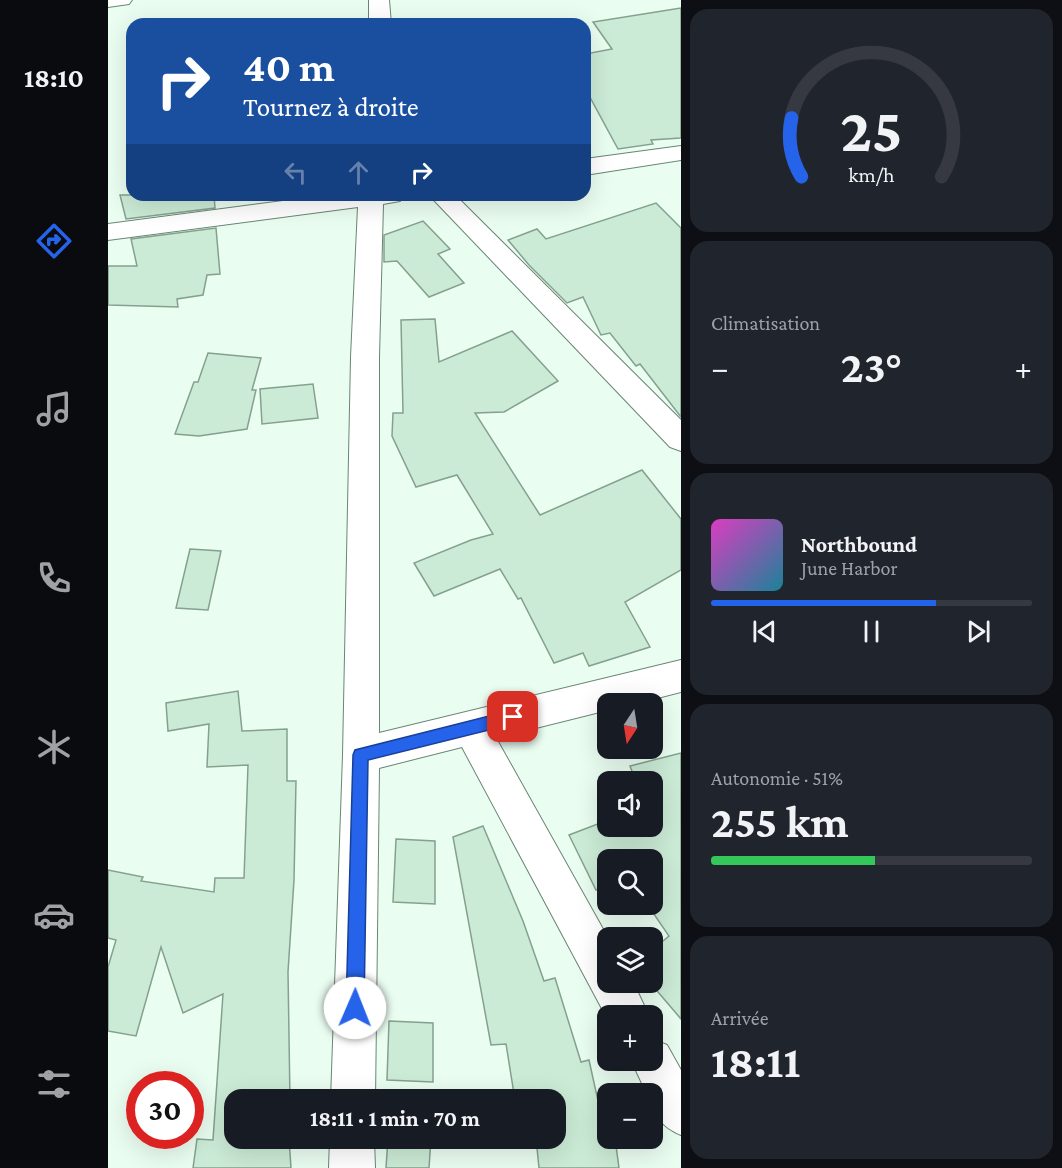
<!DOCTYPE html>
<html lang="fr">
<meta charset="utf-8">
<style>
:root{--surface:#171b24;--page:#20242c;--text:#f1f3f6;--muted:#9ea1a6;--line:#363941;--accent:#2563eb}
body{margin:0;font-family:"Crimson Pro",serif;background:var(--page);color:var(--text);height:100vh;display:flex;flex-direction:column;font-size:22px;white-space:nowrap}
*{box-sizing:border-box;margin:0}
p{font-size:20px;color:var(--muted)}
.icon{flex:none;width:33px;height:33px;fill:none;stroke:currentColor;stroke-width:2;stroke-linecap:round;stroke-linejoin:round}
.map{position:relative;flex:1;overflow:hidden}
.side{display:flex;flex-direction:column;gap:9px;padding:9px;background:#0d0f14;width:381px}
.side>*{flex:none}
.banner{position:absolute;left:18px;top:18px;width:465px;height:183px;border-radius:18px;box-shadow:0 6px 24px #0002;background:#1a4fa0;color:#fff;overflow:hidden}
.needle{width:39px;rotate:192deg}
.fabs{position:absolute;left:489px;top:693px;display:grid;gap:12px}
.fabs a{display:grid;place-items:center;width:66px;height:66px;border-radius:12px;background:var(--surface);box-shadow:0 6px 24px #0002;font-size:30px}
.speed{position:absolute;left:18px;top:1071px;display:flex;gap:12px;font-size:30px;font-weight:700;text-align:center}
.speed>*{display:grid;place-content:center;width:78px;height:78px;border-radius:50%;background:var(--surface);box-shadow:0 6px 24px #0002;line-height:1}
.speed .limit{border:9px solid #d22;background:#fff;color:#111}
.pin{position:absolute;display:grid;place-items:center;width:51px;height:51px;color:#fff;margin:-26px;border-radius:12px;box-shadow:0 3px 9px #0006}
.me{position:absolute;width:66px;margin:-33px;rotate:1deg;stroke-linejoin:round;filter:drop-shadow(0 0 4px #0008)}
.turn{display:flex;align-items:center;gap:21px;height:126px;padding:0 18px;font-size:27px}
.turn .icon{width:78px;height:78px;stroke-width:2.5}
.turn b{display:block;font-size:42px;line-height:51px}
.lanes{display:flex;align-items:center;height:57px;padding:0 18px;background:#0003;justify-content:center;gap:30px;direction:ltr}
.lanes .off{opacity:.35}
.big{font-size:45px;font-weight:700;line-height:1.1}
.side .tile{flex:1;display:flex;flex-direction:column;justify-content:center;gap:9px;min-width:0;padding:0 21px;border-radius:18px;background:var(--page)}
.side .dial{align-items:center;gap:0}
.dial svg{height:156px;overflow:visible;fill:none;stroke:var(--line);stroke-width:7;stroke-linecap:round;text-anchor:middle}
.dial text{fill:var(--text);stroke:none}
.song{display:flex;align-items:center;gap:18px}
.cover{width:72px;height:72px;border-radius:9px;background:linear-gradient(135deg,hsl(310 70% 55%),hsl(190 70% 35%))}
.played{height:6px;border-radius:3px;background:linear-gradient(90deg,var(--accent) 70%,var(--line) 70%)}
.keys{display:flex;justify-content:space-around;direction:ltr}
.heat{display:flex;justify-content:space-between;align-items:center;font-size:33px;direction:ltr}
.charge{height:9px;border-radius:4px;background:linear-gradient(90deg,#34c759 51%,var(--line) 0)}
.trip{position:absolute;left:116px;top:1089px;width:342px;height:60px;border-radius:18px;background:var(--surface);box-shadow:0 6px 24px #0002;font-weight:700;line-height:60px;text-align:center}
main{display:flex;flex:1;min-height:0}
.tab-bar{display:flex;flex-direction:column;width:108px;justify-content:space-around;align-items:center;background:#090b0e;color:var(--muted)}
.tab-bar .icon{width:42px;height:42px}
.tab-bar .current{color:var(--accent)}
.tab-bar b{font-size:27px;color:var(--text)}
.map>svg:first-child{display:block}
.building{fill:#cbebd6;stroke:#84a18e;stroke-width:1.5}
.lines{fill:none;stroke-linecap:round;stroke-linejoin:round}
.minor-casing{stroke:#698674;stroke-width:2}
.minor{fill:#fff;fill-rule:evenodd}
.route{fill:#2563eb;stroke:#184099;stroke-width:1.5}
</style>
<main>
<nav class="tab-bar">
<b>18:10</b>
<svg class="icon current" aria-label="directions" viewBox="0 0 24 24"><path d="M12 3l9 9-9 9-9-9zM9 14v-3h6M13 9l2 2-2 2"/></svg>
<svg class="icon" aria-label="music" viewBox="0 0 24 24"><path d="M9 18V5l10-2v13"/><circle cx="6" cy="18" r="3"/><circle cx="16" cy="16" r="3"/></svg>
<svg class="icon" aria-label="phone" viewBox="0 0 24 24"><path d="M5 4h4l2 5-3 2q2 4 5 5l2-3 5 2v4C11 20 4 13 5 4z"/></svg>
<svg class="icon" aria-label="climate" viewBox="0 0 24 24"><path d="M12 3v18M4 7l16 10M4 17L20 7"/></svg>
<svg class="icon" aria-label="car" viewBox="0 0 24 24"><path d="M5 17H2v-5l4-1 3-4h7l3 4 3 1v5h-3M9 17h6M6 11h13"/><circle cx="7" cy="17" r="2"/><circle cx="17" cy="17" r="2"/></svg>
<svg class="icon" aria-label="filters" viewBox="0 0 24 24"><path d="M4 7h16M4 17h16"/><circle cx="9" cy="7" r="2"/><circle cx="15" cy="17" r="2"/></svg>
</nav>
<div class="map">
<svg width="573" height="1168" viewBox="0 0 573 1168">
<rect width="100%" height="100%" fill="#eafdf1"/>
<!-- building -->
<g class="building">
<polygon points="573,8 573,138 543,140 545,144 510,149 477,88 477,54 504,49 485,22"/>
<polygon points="12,195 106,195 107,208 18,219"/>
<polygon points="548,203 573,228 573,417 532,364 528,366 502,333 493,335 475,297 459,303 421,265 400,240 429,229 438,239"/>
<polygon points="315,221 342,249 330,254 356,283 321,297 289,261 276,262 276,235"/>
<polygon points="108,228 112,274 99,275 95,295 69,299 70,307 0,305 0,266 29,266 23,239"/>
<polygon points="327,319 331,362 404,331 450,381 396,412 367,413 432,515 534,470 573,519 573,570 517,602 542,647 481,666 475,653 446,663 413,598 410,599 392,569 326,596 306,563 363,540 385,534 349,475 308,487 284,436 285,413 295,413 293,320"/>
<polygon points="100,353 153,358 144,390 148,390 139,429 91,436 67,434 86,382 90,382"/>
<polygon points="205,384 210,418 154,424 152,389"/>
<polygon points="82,549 113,551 100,610 68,608"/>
<polygon points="130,691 134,731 179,729 179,781 188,781 186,880 180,972 182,1100 126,1100 126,1138 181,1138 183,1168 85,1168 89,1139 105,1140 115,994 75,1013 53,947 28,1036 0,1031 0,967 8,940 0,938 0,870 35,877 33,881 106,892 107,878 136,878 140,765 99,767 101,724 60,731 58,703"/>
<polygon points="573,753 573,1019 544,985 544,950 561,936 539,904 544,904 544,860 500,860 500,886 488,890 461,835 500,820 500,826 544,826 544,782 528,782 522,766"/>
<polygon points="375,826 415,921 436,981 447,978 473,1062 481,1060 494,1119 500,1119 500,1138 507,1138 511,1168 431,1168 428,1138 447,1138 447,1100 407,1100 398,1044 383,1045 345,837"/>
<polygon points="288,839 327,841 327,904 285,902"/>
<polygon points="281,1021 325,1023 325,1082 279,1080"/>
<polygon points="280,1138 323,1138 321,1168 278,1168"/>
</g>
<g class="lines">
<defs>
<g id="minor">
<polygon points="0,0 24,0 21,4 0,7"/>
<polygon points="261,0 281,0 283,24 261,24"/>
<polygon points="573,146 573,160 477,175 477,159"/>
<polygon points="221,195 295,195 292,201 275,204 271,357 271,733 573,660 573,692 526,704 500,704 500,710 388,738 500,938 500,982 525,982 541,1016 500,1016 500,1020 354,747 271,768 267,1100 223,1100 235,755 243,357 250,207 0,240 0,224"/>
<polygon points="321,195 347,195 573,420 573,451 562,447"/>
<path d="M544,1039L559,1045L573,1070V1135C554,1127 544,1115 544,1094H539L523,1060H544Z"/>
<polygon points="222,1138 266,1138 267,1168 221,1168"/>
</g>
</defs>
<!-- minor casing -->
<use href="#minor" class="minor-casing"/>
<!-- minor -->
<use href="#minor" class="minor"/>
</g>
<!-- route -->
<polygon class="route" points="405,710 410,712 412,717 410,722 405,724 260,760 256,1008 253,1014 247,1016 241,1014 238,1008 245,755 247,750"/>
</svg>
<div class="fabs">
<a><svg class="needle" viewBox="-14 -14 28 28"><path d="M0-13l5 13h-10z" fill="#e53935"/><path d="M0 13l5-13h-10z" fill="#9ea1a6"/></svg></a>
<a><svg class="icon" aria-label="sound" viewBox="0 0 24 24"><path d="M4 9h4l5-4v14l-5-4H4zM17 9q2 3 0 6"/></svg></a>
<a><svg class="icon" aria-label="search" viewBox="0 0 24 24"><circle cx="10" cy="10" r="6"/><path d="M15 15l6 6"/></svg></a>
<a><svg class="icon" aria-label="layers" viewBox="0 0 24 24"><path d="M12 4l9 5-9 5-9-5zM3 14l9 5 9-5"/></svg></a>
<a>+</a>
<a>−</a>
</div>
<div class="speed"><div class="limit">30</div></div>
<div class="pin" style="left:405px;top:717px;background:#d93025"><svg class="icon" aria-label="arrive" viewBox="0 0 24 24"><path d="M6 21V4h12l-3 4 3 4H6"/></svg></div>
<svg class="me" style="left:247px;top:1008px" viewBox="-20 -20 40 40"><circle r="19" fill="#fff"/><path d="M0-13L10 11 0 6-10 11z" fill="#2563eb"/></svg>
<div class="trip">18:11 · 1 min · 70 m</div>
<div class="banner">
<div class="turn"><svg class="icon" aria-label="right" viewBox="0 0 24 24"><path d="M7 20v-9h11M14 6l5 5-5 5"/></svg><div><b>40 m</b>Tournez à droite</div></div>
<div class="lanes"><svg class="icon off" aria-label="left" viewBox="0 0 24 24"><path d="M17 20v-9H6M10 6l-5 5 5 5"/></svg><svg class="icon off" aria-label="ahead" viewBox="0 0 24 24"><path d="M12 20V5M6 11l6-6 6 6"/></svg><svg class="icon" aria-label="right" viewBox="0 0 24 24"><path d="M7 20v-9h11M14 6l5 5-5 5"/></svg></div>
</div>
</div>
<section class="side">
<div class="tile dial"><svg viewBox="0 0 100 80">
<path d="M14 69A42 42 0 1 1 86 69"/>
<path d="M14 69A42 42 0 0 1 9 39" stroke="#2563eb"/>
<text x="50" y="56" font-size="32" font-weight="700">25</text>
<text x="50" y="72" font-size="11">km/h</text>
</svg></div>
<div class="tile"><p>Climatisation</p>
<div class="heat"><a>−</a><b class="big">23°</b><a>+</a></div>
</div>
<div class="tile">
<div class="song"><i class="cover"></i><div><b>Northbound</b><p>June Harbor</p></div></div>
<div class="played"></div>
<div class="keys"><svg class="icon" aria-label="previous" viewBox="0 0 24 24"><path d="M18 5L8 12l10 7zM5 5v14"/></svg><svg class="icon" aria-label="pause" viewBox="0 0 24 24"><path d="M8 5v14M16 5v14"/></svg><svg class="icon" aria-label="next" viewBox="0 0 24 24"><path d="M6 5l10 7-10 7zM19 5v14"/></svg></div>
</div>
<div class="tile"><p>Autonomie · 51%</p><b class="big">255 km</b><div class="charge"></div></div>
<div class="tile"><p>Arrivée</p><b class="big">18:11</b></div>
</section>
</main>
